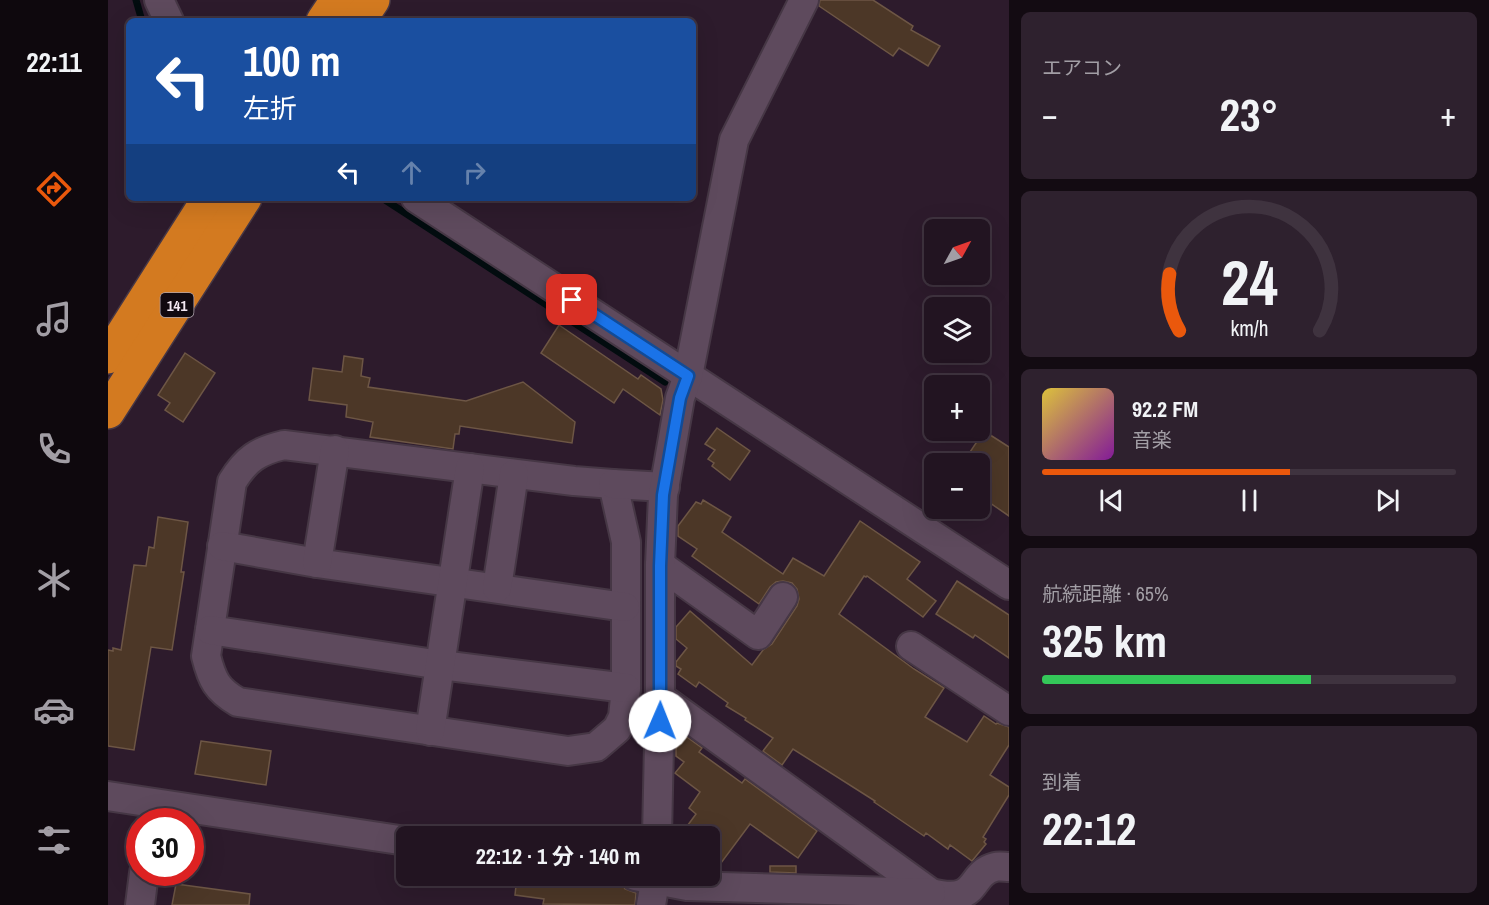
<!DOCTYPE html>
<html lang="ja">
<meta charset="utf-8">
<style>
:root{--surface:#221421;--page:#2e212e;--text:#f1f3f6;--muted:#a29ea5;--line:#3f333f;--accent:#ea580c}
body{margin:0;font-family:"Archivo Narrow","Noto Sans JP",sans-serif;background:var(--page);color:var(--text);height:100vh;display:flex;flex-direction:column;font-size:22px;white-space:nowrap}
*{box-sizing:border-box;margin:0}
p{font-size:20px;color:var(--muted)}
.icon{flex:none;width:33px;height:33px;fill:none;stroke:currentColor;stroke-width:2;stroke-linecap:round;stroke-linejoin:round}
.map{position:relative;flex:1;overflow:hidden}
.side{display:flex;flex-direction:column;gap:12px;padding:12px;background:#130b12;width:480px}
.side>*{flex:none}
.hud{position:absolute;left:18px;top:18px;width:570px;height:183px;border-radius:9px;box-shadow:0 6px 24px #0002,0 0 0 2px var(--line);background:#1a4fa0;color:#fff;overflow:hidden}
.needle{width:39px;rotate:50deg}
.controls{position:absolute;left:816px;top:219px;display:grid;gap:12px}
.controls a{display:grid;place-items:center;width:66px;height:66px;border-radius:9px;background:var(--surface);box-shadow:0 6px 24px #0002,0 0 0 2px var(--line);font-size:30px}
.speed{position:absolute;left:18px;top:808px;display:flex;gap:12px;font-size:30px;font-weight:700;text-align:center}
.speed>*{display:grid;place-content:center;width:78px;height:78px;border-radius:50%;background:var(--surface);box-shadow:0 6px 24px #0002,0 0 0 2px var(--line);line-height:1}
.speed .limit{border:9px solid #d22;background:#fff;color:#111}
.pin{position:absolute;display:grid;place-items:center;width:51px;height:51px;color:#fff;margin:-26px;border-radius:12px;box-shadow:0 3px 9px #0006}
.me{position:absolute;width:66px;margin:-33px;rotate:1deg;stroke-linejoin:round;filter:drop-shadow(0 0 4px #0008)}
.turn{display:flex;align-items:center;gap:21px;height:126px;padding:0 18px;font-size:27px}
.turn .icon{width:78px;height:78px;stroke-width:2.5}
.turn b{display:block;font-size:42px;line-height:51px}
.lanes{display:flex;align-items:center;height:57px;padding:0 18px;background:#0003;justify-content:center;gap:30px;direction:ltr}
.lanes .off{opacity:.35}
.big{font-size:45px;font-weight:700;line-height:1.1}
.side .widget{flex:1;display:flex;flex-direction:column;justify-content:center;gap:9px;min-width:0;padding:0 21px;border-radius:9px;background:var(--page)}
.side .dial{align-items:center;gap:0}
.dial svg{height:156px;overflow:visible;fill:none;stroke:var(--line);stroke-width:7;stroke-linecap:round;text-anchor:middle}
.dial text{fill:var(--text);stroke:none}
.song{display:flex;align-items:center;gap:18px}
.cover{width:72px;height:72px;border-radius:9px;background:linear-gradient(135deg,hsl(50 70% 55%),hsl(290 70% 35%))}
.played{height:6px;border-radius:3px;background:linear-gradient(90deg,var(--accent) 60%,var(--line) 60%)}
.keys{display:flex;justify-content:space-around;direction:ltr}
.heat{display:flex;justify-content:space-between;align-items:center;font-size:33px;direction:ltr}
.charge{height:9px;border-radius:4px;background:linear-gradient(90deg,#34c759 65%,var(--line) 0)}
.trip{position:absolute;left:288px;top:826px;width:324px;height:60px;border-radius:9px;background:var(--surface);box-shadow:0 6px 24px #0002,0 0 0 2px var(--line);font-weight:700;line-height:60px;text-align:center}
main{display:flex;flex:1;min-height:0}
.dock{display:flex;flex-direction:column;width:108px;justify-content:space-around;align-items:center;background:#0e080d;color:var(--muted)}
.dock .icon{width:42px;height:42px}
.dock .active{color:var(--accent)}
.dock b{font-size:27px;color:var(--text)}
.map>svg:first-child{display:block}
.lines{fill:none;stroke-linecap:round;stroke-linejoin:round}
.stream{stroke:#020c0f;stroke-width:7}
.building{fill:#4c3727;stroke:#6d5645;stroke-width:1.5}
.minor-casing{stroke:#463745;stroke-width:32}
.highway-casing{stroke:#463745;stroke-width:36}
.minor{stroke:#5e4a5d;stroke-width:28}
.highway{stroke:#d37a20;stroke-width:33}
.route-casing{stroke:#114b97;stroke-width:15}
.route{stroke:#1a73e8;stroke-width:10}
.labels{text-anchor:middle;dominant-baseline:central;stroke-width:6;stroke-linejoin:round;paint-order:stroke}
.shield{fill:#110910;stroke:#b0a5af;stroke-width:1.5}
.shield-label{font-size:15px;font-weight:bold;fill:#f4e8f3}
</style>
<main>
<nav class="dock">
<b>22:11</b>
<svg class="icon active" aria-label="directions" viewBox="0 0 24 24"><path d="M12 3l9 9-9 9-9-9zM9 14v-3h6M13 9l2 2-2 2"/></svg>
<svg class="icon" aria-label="music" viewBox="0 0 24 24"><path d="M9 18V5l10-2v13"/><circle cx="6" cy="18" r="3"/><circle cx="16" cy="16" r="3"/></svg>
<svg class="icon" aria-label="phone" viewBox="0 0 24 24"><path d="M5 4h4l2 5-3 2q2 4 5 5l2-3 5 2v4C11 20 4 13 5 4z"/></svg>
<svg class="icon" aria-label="climate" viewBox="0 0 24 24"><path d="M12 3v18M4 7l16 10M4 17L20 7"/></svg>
<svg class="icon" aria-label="car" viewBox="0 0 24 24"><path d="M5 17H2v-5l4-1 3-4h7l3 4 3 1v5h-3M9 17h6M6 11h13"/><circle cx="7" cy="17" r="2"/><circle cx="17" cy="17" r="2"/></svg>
<svg class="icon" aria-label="filters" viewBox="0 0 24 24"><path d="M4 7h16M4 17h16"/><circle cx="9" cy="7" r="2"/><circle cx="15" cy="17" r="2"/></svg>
</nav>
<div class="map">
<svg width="901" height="905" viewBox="0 0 901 905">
<rect width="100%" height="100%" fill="#2d1b2c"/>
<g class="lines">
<!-- stream -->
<g class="stream">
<polyline points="28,0 34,21"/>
<polyline points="274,198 557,382"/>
</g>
</g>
<!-- building -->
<g class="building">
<polygon points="712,0 765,0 805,26 803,30 832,46 820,66 791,48 785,56 711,6"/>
<polygon points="451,325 530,379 533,375 553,389 555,400 552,415 515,389 506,403 433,353"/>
<polygon points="77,353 107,373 75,422 57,410 62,403 50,395"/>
<polygon points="236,356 255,359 253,376 262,378 260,387 358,401 415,382 467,422 464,443 352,426 351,434 347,434 345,449 262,437 265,422 238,417 239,405 201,400 205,368 234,372"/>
<polygon points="609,428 642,451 622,480 604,466 606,463 600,459 607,450 597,444"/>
<polygon points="876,431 901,447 901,516 872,496 872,464 854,464"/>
<polygon points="595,500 623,517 614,532 675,574 685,558 716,576 752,521 812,562 799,579 828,601 815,617 759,576 758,577 756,576 731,614 806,669 836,688 817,717 859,742 876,716 888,724 889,723 901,727 901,745 882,775 901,787 901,795 875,837 878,839 876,842 878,844 864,861 842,845 840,849 818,833 816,836 766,802 767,801 685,749 674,765 655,751 665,738 637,720 638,718 618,706 620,703 591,682 588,687 570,674 573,669 568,666 568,662 579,648 568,639 568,627 582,611 644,665 655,650 664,644 689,606 691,599 689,589 684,583 675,581 668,582 662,587 651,604 584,556 589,549 570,536 570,526 588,502 593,504"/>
<polygon points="50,517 80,522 73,572 76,572 64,650 43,647 26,750 0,746 0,650 5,651 5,648 13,650 26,565 38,566 41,547 46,548"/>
<polygon points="849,581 901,615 901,658 867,635 865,638 828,614"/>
<polygon points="576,735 594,748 591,752 634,783 637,779 709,831 690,858 642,824 613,863 602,855 602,837 571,837 588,814 581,808 592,792 567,773 576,762 568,756 568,738"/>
<polygon points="93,741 163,751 158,785 87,774"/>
<polygon points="662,866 688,866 688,873 662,872"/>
<polygon points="409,876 492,876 511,879 517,889 528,893 527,905 435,904 436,899 407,895"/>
<polygon points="68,884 142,894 141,905 64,905"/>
</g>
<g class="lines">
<defs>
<g id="minor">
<polyline points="51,0 61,21"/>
<polyline points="308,198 901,585"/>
<path d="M176,445L466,481L505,484L518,542V688L515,717L509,729L488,747L460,751L130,702C109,690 104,680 98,656L124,482C138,459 150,451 176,445Z"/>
<polyline points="505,484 557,487"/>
<polyline points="114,546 209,563 517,607"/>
<polyline points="209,563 227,450"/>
<polyline points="552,565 650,635 675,597"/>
<polyline points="389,588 406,474"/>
<polyline points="102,630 333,665 518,688"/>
<polyline points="803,646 901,711"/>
<path d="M552,697L823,893C873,905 859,874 887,867C891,866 897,867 901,867"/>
<polyline points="322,731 362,468"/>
<polyline points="0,796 298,841"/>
<polyline points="549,837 552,697 552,565 555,495 572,398 580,376 626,140 696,0"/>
<polyline points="527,876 579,886 823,893"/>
<polyline points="32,905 36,873"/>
<polyline points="543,905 548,876"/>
</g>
<g id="highway">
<polyline points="215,21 229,0"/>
<polyline points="251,21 265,0"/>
<polyline points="0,357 101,198"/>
<polyline points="0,412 137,198"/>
</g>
</defs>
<!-- minor casing -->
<use href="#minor" class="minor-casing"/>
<!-- highway casing -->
<use href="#highway" class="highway-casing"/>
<!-- minor -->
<use href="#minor" class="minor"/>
<!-- highway -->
<use href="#highway" class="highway"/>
</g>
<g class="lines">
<defs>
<polyline id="route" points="464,300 580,376 572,398 555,495 552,566 552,721"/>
</defs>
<!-- route casing -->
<use href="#route" class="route-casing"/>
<!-- route -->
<use href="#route" class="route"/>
</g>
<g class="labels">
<!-- shield labels -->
<rect class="shield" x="52.5" y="293" width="33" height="24" rx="4.5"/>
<g class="shield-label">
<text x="69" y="305">141</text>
</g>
</g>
</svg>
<div class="controls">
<a><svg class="needle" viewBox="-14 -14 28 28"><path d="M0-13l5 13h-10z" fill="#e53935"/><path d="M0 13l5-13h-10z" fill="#a29ea5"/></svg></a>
<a><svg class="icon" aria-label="layers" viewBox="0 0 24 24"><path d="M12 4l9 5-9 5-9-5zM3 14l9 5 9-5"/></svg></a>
<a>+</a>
<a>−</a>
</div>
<div class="speed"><div class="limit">30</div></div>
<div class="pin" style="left:464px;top:300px;background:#d93025"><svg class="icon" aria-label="arrive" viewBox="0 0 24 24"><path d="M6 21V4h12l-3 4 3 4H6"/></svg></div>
<svg class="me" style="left:552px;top:721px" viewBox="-20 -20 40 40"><circle r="19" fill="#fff"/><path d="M0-13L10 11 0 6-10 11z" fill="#1a73e8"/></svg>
<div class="trip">22:12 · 1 分 · 140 m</div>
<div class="hud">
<div class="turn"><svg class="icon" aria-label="left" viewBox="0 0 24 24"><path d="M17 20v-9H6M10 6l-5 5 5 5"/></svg><div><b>100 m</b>左折</div></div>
<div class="lanes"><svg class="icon" aria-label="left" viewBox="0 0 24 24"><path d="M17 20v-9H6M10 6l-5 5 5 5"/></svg><svg class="icon off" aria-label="ahead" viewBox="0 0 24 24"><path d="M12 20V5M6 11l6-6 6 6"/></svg><svg class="icon off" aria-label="right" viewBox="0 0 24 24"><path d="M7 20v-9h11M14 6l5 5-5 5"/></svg></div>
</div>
</div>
<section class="side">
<div class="widget"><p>エアコン</p>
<div class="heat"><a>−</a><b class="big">23°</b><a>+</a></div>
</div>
<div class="widget dial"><svg viewBox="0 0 100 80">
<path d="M14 69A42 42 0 1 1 86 69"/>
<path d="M14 69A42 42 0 0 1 9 40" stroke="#ea580c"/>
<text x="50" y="56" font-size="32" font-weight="700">24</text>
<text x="50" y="72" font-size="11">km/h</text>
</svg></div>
<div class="widget">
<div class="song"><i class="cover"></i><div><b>92.2 FM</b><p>音楽</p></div></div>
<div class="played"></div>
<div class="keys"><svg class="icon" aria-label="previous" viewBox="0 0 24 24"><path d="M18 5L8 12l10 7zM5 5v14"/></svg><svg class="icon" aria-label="pause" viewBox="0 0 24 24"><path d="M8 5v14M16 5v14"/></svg><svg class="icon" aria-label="next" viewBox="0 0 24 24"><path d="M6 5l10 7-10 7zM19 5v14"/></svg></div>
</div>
<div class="widget"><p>航続距離 · 65%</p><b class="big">325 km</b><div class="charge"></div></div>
<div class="widget"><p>到着</p><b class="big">22:12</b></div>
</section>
</main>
